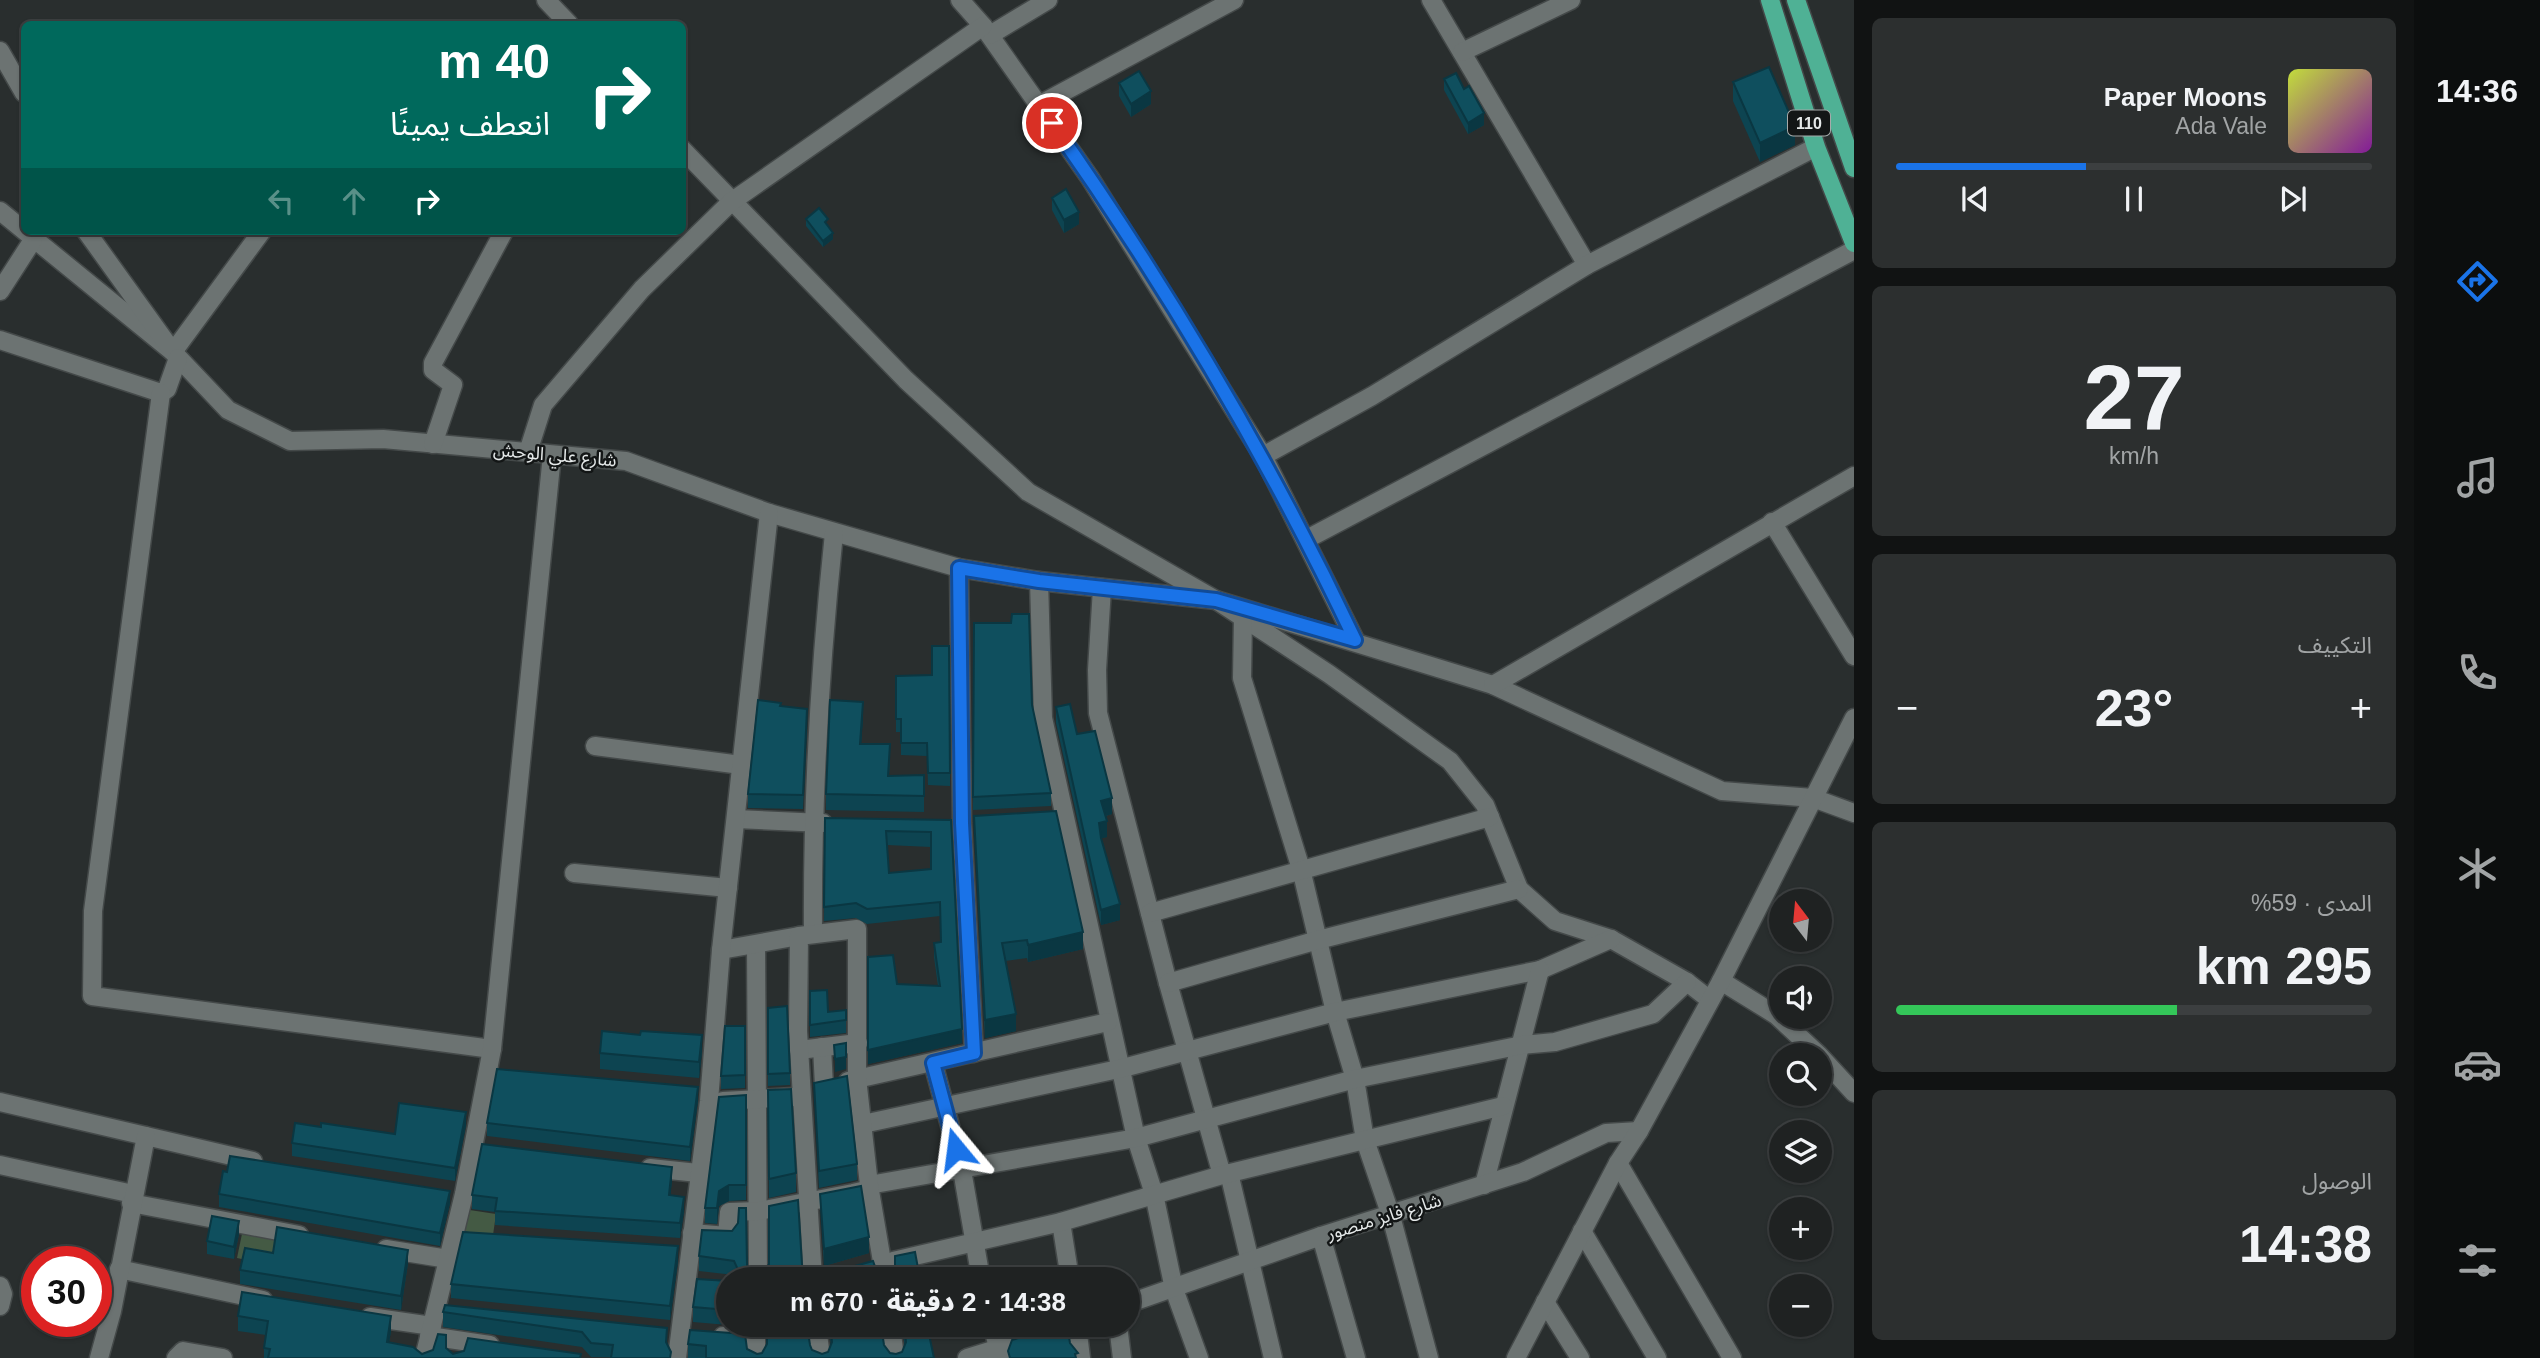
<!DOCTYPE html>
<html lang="ar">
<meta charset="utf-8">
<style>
:root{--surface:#1f2222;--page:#2c2f2f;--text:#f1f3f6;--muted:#a1a4a5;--line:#3c3f40;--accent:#1a73e8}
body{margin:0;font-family:Arial,"Noto Sans Arabic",sans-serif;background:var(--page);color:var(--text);direction:rtl;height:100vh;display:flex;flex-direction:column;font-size:26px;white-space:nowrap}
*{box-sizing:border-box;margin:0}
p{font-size:23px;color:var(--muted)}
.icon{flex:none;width:38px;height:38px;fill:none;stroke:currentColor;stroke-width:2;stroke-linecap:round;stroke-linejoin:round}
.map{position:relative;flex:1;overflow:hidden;direction:ltr}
.panel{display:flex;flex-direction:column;gap:18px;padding:18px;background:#111313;width:560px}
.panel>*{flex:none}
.top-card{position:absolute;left:21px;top:21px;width:665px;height:214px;border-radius:10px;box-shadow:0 2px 5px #0004,0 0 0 2px var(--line);direction:rtl;background:#00695c;color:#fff;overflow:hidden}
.needle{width:46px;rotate:344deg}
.buttons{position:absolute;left:1769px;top:889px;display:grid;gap:14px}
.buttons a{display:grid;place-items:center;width:63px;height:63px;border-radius:50%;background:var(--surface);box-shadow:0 2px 5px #0004,0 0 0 2px var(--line);font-size:35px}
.speed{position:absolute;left:21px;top:1246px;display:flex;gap:14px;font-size:35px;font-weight:700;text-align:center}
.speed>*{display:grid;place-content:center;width:91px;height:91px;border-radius:50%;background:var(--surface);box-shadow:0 2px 5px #0004,0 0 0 2px var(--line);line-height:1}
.speed .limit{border:10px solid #d22;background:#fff;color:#111}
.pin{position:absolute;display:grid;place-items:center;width:60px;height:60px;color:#fff;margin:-30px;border:4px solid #fff;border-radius:50%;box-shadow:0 2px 7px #0007}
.me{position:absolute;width:77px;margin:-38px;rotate:344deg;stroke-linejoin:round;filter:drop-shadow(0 0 5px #0008)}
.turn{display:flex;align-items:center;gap:24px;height:147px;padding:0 21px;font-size:32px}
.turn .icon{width:91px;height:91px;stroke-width:2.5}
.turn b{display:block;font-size:49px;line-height:60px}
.lanes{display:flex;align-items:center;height:66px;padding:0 21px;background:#0003;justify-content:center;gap:35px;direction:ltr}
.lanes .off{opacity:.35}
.big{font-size:52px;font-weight:800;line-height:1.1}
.panel .card{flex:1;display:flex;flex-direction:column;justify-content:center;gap:10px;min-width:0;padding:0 24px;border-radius:10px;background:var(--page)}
.panel .dial{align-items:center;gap:0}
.dial b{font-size:91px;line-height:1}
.song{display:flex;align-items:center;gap:21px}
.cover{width:84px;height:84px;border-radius:10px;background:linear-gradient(135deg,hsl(70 70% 55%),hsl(290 70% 35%))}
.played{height:7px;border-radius:4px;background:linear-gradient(90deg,var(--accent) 40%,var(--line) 40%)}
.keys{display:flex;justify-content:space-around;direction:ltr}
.heat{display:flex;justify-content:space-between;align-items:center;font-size:38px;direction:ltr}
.charge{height:10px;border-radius:5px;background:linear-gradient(90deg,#34c759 59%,var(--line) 0)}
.trip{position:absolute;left:716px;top:1267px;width:424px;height:70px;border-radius:35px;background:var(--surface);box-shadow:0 2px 5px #0004,0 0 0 2px var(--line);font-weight:800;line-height:70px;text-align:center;direction:rtl}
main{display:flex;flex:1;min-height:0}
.tabs{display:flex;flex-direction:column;width:126px;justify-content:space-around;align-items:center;background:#0c0e0e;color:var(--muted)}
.tabs .icon{width:49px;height:49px}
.tabs .current{color:var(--accent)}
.tabs b{font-size:32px;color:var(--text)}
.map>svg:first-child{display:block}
.green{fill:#445a44}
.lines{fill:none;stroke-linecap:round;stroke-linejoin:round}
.street-casing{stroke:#444949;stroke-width:21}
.secondary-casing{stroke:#444949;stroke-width:21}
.primary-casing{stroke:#444949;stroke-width:21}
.street{stroke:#6c7372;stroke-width:18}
.secondary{stroke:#6c7372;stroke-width:18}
.primary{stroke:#4fb195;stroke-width:18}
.wall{fill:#0d4451;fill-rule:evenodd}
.shaded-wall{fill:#0a3742}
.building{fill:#0f4f5e;stroke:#0a3742;stroke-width:2;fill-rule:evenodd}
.route-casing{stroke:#114b97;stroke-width:18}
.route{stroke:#1a73e8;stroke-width:12}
.labels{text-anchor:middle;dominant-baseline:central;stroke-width:5;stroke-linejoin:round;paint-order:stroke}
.shield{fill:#131616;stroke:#a6aaaa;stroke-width:2}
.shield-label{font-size:16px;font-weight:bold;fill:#e5e9e9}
.street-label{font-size:18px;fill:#e5e9e9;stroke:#131616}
</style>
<main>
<nav class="tabs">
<b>14:36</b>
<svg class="icon current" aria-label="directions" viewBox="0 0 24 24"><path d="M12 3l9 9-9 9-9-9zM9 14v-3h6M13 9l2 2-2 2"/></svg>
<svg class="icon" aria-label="music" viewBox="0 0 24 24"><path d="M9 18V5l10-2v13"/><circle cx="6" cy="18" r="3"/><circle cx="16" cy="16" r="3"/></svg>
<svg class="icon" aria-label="phone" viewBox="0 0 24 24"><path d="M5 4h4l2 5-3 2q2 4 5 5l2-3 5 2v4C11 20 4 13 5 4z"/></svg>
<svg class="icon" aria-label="climate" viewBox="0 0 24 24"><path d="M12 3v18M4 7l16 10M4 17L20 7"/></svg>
<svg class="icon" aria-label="car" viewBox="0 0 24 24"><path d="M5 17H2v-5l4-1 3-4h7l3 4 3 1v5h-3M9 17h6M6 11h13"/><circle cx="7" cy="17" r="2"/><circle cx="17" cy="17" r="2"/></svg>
<svg class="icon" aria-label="filters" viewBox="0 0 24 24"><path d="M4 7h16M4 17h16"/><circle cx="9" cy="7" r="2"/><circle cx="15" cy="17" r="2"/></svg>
</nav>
<section class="panel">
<div class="card">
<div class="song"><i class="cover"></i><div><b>Paper Moons</b><p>Ada Vale</p></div></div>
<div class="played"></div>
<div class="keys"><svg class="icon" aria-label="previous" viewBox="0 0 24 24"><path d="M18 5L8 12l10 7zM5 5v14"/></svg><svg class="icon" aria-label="pause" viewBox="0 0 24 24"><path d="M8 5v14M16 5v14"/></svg><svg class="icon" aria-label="next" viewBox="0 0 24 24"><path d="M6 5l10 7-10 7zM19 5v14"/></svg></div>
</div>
<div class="card dial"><b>27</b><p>km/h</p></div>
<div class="card"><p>التكييف</p>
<div class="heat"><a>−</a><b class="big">23°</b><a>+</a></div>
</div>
<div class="card"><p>المدى · 59%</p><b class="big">295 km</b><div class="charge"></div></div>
<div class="card"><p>الوصول</p><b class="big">14:38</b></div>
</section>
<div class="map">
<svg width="1854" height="1358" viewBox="0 0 1854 1358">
<rect width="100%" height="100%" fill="#292e2e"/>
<!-- green -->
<g class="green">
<polygon points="463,1209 496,1214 493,1235 461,1231"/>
<polygon points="243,1229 277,1236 271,1265 237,1258"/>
</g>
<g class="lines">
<defs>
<g id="street">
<polyline points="546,0 569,24"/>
<polyline points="960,0 983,26 1090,178 1263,456 1355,640"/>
<polyline points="1431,0 1587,265"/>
<polyline points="990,35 1048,0"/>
<polyline points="0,51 24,93"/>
<polyline points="1462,52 1571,0"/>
<polyline points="1039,105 1234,0"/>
<polyline points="682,149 906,380 1028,492 1216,600 1329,674 1450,761 1485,805 1519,889 1555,921 1611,939 1687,982 1710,1000"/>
<polyline points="0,211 173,352 228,410 290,441 383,439 626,461 769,513 959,568 1039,581 1216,600 1493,685 1722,791 1813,798 1854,813"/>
<polyline points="86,231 173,352 262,231"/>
<polyline points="0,291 33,240"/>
<polyline points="0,340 161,393 167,389 178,358"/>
<polyline points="161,393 93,911 92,996 492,1049"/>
<polyline points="433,444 453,385 433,370 433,363 504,231"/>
<polyline points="528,452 543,405 642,289 731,202 983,26"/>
<polyline points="1263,456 1372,396 1587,265 1816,147"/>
<polyline points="1772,522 1854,656"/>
<polyline points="1307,539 1854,250"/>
<polyline points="959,568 962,823 974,1053"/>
<polyline points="1039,581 1043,718 1136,1138 1154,1194 1174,1289 1199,1358"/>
<polyline points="1102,588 1097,670 1098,713 1168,983 1222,1175"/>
<polyline points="1243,617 1242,678 1301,869 1335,1012 1355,1079 1365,1140 1391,1216 1429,1358"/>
<polyline points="1493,685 1854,476"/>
<polyline points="595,746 741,765"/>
<polyline points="736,819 823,823"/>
<polyline points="574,873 728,888"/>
<polyline points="1150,913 1490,817"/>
<path d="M813,932C812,798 820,666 834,533"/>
<polyline points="756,945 758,1279"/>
<polyline points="721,950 799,936"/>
<polyline points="1721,981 1776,1015 1819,1055"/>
<polyline points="1168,983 1318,940 1519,889"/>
<polyline points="822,1047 824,1086"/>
<polyline points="799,1050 858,1043"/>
<polyline points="1820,1056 1854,1093"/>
<polyline points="933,1063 962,1170 981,1279"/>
<polyline points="848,1081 1108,1022"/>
<polyline points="723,1101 793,1097"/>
<polyline points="0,1102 253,1161"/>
<polyline points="863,1124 1123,1068 1335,1012 1540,970 1611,939"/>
<polyline points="1618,1163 1732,1358"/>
<polyline points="0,1165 133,1194"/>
<polyline points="650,1168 698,1173"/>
<polyline points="1229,1173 1273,1358"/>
<polyline points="1484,1185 1540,970"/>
<polyline points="131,1203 299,1235"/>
<polyline points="1061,1222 1070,1279"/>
<polyline points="1582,1231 1657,1358"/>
<polyline points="692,1233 727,1236 729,1212 759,1211 853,1193 866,1190 869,1185 1136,1138 1355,1079 1522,1045 1555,1042 1653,1014 1687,982"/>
<polyline points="1321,1236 1356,1358"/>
<polyline points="386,1249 448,1259"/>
<polyline points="893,1261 1061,1222 1222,1175 1503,1106"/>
<polyline points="119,1269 263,1300"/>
<polyline points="813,1279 798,1031 799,936 857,929 857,1078 869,1185 885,1279"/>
<polyline points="0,1286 3,1294 0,1306"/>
<polyline points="1545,1302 1580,1358"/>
<polyline points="1127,1304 1321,1236 1523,1172 1606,1133 1639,1131"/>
<polyline points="370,1317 432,1326"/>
<polyline points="817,1325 821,1358"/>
<polyline points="891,1325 895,1358"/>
<polyline points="992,1325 1001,1358"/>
<polyline points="1077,1325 1081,1358"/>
<polyline points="1118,1325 1122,1358"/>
<polyline points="429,1336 490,1345"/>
<polyline points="723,1336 755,1338"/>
<polyline points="99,1358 112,1311 146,1136"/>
<polyline points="176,1358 183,1351 223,1358"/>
<polyline points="424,1358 464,1194 492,1049 552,455"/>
<polyline points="677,1358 709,1101 721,950 769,513"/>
<polyline points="756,1358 756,1325"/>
<polyline points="967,1358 1074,1325"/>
</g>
<polyline id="secondary" points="1516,1358 1618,1163 1639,1131 1721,981 1854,718"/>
<g id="primary">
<polyline points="1770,0 1816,147 1854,243"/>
<polyline points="1796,0 1854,168"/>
</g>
</defs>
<!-- street casing -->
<use href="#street" class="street-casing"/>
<!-- secondary casing -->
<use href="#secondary" class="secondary-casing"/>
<!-- primary casing -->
<use href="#primary" class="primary-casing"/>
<!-- street -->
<use href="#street" class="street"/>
<!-- secondary -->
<use href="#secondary" class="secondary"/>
<!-- primary -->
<use href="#primary" class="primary"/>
</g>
<!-- wall -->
<g class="wall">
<polygon points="1444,79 1484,125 1468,134 1444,90"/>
<polygon points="1733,82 1795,145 1760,162 1733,101"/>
<polygon points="1119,83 1151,104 1131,117 1119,96"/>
<polygon points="1052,198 1079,224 1064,233 1052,210"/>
<polygon points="806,219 828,225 833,239 823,247 806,226"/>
<polygon points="974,623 1011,623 1032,705 1051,793 1051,806 973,810"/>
<polygon points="896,676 950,773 950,786 928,785 927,756 901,755 901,732 896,732"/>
<polygon points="781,706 807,723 803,809 748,808 748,794"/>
<polygon points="1056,707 1112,814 1106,816 1107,837 1101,838 1120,920 1101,925 1056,723"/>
<polygon points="863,718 861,744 890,760 889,776 924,775 924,812 826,810 826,794"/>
<polygon points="974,816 1083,949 1028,962 1027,958 1005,961 1016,1031 985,1038"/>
<path d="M825,818L951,820L962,1043L868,1064L897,984L938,986L934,957V943L940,942V916L867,924L856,918L824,921ZM887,845L931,847V869L889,873Z"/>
<polygon points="810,991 828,1012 846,1020 846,1033 810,1037"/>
<polygon points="768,1008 790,1073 790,1085 768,1086"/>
<polygon points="745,1026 745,1088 721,1089 721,1076"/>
<polygon points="640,1035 702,1051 699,1078 600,1069 600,1053"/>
<polygon points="814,1083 857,1164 857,1180 819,1188"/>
<polygon points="768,1090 796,1173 796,1192 769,1198"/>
<polygon points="746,1095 746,1200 729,1201 719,1206 717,1224 705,1223 705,1208"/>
<polygon points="698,1100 690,1161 487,1136 487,1123"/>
<polygon points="466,1125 455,1181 292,1156 292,1143 321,1127 395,1134"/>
<polygon points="672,1181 670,1196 684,1211 680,1238 495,1225 495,1212 472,1209 472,1195"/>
<polygon points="219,1194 450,1203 440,1246 219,1207"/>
<polygon points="820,1194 869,1253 824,1266"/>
<polygon points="702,1230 747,1265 752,1274 763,1274 802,1265 807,1274 822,1275 877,1272 888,1275 735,1278 734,1275 699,1271 699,1256"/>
<polygon points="239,1234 234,1259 207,1254 207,1241"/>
<polygon points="273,1253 408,1263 401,1310 240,1284 240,1270"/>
<polygon points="678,1261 670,1320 451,1298 451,1284"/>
<polygon points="728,1281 728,1325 693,1322 693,1307"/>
<polygon points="443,1312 667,1345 671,1358 591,1357 582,1347 443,1327"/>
<polygon points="238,1316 391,1331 389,1342 422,1354 446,1348 453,1354 581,1358 264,1358 264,1348 266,1335 238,1331"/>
<polygon points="828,1325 881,1325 884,1345 890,1353 896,1354 902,1352 905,1346 901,1325 931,1325 928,1326 934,1358 688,1358 688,1344 747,1349 757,1354 810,1345 812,1350 822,1354 828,1352 831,1345"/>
</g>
<!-- shaded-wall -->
<g class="shaded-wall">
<polygon points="1151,91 1151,104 1131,117 1131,104"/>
<polygon points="1484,113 1484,125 1468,134 1468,123"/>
<polygon points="1795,126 1795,145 1760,162 1760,143"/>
<polygon points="1079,212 1079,224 1064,233 1064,220"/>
<polygon points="833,233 833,239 823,247 823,241"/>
<polygon points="863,702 863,718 860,760 860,744"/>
<polygon points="1112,798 1112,814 1101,817 1101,801"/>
<polygon points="1107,821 1107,837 1099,839 1099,823"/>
<polygon points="1120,904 1120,920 1101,925 1101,910"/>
<polygon points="1083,932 1083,949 1028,962 1028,945"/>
<polygon points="1016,1014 1016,1031 985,1038 985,1020"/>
<polygon points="962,1029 962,1043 868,1064 868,1050"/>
<polygon points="702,1035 702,1051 699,1078 699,1062"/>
<polygon points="846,1057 846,1069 835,1072 835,1059"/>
<polygon points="698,1087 698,1100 690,1161 690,1147"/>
<polygon points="466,1112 466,1125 455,1181 455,1168"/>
<polygon points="672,1167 672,1181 669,1210 669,1195"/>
<polygon points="729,1185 729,1201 719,1206 717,1224 717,1208 719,1191"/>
<polygon points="450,1191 450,1203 440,1246 440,1233"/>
<polygon points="684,1197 684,1211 680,1238 680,1223"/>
<polygon points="239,1221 239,1234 234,1259 234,1247"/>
<polygon points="869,1237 869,1253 824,1266 824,1249"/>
<polygon points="678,1246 678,1261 670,1320 670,1306"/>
<polygon points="408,1250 408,1263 401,1310 401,1296"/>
<polygon points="391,1316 391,1331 387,1357 387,1342"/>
</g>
<!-- building -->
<g class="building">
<polygon points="1769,67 1795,126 1760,143 1733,82"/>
<polygon points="1139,71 1151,91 1131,104 1119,83"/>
<polygon points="1456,73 1464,89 1469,86 1484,113 1468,123 1444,79"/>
<polygon points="1066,189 1079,212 1064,220 1052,198"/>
<polygon points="819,208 828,219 825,222 833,233 823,241 806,219"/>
<polygon points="1012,614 1029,614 1032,705 1051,793 973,797 974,623 1011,623"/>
<polygon points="932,646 949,646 950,773 928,773 927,743 901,743 901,719 896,719 896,676 932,675"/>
<polygon points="758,700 781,703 780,706 807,709 803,795 748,794"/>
<polygon points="830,700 863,702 860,744 890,744 888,776 924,775 924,796 826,794"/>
<polygon points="1070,704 1077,734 1095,731 1112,798 1101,801 1107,821 1099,823 1101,838 1120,904 1101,910 1056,707"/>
<polygon points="1056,811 1083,932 1028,945 1027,940 1002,943 1016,1014 985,1020 974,816"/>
<path d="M825,818L951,820L962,1029L868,1050V957L893,955L897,984L940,986L934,943L941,942L940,902L867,909L856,903L824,907ZM886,831L931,832V869L889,873Z"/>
<polygon points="827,990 828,1012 846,1010 846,1020 810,1025 810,991"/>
<polygon points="787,1006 790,1073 768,1074 768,1008"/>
<polygon points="725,1026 745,1026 745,1075 721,1076"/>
<polygon points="602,1031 640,1035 641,1031 702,1035 699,1062 600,1053"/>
<polygon points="846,1043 846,1057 835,1059 834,1045"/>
<polygon points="497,1069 698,1087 690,1147 487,1123"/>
<polygon points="847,1076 857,1164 819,1171 814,1083"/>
<polygon points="791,1089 796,1173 769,1179 768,1090"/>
<polygon points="746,1095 746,1185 729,1185 719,1191 717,1208 705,1208 719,1097"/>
<polygon points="399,1103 466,1112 455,1168 292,1143 295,1123 321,1127 321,1123 395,1134"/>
<polygon points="482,1144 672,1167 669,1195 684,1197 680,1223 495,1211 497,1198 472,1195"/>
<polygon points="230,1156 450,1191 440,1233 219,1194 223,1171 227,1172"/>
<polygon points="861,1186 869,1237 824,1249 820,1194"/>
<polygon points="798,1200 802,1265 807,1274 822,1275 873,1261 877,1272 888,1275 895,1269 895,1256 915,1252 920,1279 734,1279 739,1272 734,1261 699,1256 702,1230 732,1231 738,1223 739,1208 746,1208 747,1265 752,1274 763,1274 769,1264 769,1206"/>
<polygon points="212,1216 239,1221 234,1247 207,1241"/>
<polygon points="277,1227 408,1250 401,1296 240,1270 245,1248 273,1253"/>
<polygon points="463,1232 678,1246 670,1306 451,1284"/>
<polygon points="697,1279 728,1281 728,1310 693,1307"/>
<polygon points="242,1292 391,1316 387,1342 413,1347 422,1354 433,1350 438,1334 446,1335 446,1348 453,1354 464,1351 468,1338 581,1354 580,1358 268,1358 270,1349 264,1348 268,1321 238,1316"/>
<polygon points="445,1305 667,1328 666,1342 671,1352 670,1358 611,1358 613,1345 591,1343 582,1332 443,1312"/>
<polygon points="767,1325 807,1325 810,1345 812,1350 822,1354 828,1352 832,1342 830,1325 881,1325 884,1345 890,1353 896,1354 902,1352 906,1342 904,1325 927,1325 934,1358 706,1358 706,1346 688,1344 690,1330 745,1334 747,1349 757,1354 762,1353 767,1344"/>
<polygon points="1062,1325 1067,1325 1070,1343 1078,1353 1075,1354 1076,1358 1010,1358 1008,1351 1012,1340"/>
</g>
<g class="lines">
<defs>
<path id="route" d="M956,1149L933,1063L974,1053L962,823L959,568L1039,581L1216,600L1355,640C1270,460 1167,287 1052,123"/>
</defs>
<!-- route casing -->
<use href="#route" class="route-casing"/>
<!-- route -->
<use href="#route" class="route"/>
</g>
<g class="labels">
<!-- shield labels -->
<rect class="shield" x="1788" y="110.5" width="42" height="25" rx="5"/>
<g class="shield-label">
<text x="1809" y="123">110</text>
</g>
<!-- street labels -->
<g class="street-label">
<text transform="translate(555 455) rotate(5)">شارع علي الوحش</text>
<text transform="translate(1384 1217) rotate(-17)">شارع فايز منصور</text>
</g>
</g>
</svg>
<div class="buttons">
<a><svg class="needle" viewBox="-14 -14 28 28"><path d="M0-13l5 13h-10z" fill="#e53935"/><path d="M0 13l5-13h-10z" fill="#a1a4a5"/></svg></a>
<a><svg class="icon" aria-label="sound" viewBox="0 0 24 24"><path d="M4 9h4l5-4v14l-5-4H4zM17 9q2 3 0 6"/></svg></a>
<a><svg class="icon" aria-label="search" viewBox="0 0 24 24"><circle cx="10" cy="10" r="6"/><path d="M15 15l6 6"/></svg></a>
<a><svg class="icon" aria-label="layers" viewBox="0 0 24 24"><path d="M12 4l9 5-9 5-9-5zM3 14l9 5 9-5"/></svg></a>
<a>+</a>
<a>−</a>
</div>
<div class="speed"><div class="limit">30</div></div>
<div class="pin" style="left:1052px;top:123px;background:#d93025"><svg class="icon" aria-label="arrive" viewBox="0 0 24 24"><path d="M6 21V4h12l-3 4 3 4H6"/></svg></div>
<svg class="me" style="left:956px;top:1149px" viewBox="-20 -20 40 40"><path d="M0-17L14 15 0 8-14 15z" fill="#1a73e8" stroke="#fff" stroke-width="4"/></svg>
<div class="trip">14:38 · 2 دقيقة · 670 m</div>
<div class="top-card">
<div class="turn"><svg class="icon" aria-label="right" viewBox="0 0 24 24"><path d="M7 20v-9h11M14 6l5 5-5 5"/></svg><div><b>40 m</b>انعطف يمينًا</div></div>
<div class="lanes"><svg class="icon off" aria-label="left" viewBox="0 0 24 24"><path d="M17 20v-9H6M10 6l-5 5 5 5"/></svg><svg class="icon off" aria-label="ahead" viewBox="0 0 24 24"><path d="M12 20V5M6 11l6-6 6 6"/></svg><svg class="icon" aria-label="right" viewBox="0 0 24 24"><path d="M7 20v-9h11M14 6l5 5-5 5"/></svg></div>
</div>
</div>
</main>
